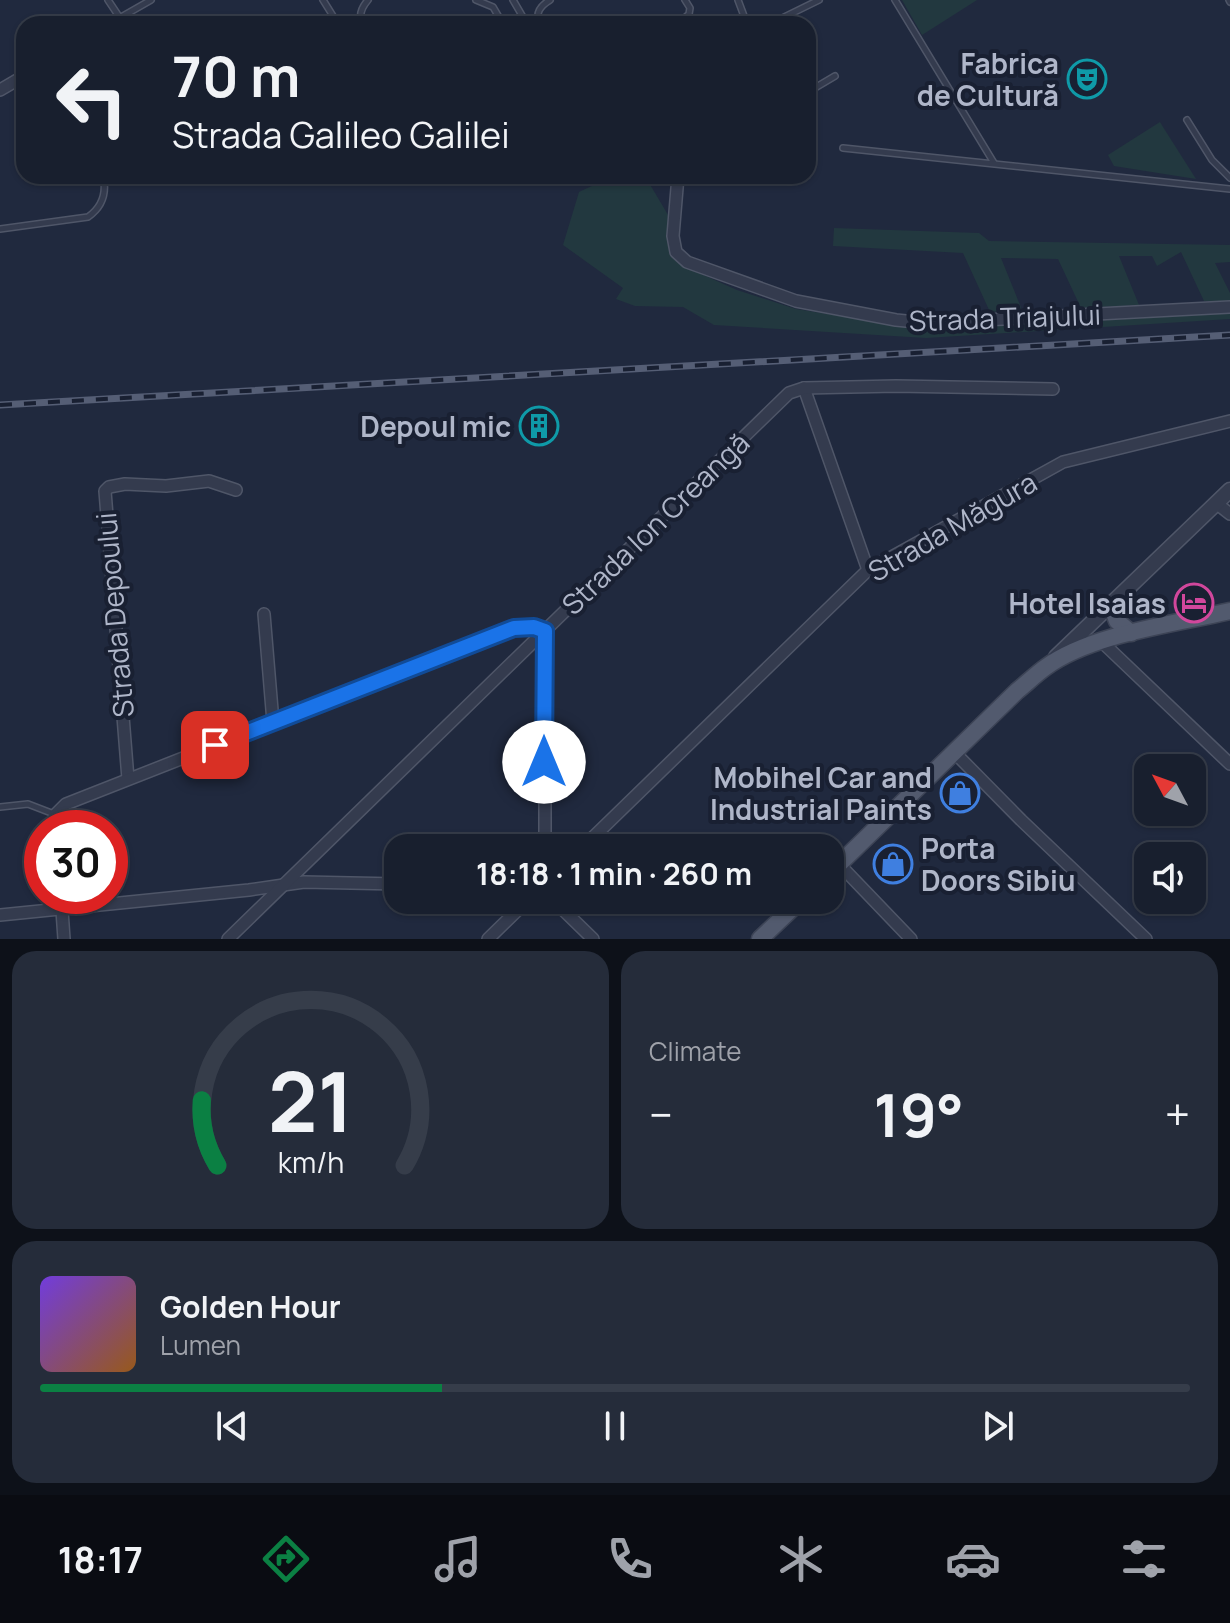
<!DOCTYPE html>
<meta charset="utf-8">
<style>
:root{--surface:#181f2e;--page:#252c3a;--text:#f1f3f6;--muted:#9fa2aa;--line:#363d4a;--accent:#0b8043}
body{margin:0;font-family:Manrope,sans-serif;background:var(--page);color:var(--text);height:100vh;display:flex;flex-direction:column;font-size:30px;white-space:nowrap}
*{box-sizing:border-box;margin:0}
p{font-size:26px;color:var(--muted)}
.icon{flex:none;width:44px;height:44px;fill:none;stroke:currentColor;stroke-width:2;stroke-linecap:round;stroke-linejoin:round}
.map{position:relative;height:939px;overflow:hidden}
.side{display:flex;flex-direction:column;gap:12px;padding:12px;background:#0d1119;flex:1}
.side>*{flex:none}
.guide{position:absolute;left:16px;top:16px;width:800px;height:168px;border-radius:24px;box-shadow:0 2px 6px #0004,0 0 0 2px var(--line);background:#181f2e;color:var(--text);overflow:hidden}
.needle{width:52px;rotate:311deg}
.controls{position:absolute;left:1134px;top:754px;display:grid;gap:16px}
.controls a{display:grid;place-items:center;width:72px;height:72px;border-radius:16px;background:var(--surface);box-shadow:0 2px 6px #0004,0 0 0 2px var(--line);font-size:40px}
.speed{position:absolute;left:24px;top:810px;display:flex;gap:16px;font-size:40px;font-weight:700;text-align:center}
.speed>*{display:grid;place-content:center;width:104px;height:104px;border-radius:50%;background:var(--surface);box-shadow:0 2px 6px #0004,0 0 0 2px var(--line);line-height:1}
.speed .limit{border:12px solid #d22;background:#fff;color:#111}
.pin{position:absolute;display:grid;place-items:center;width:68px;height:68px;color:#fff;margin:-34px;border-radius:16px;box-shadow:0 4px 12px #0006}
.me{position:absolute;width:88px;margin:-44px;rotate:0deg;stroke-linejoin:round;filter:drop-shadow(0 0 6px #0008)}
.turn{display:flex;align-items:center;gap:28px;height:168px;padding:0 24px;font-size:36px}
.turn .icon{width:104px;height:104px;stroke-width:2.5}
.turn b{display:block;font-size:56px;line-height:68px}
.big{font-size:60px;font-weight:700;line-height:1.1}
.side .card{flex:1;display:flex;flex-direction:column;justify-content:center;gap:12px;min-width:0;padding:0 28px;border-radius:24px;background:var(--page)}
.side .dial{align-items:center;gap:0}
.dial svg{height:208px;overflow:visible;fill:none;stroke:var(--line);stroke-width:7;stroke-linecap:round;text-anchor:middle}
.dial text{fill:var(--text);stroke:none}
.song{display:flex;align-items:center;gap:24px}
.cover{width:96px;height:96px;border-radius:12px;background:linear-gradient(135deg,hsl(260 70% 55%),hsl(30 70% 35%))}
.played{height:8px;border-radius:4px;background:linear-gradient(90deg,var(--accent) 35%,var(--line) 35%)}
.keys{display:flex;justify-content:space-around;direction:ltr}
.heat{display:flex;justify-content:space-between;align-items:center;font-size:44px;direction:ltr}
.side .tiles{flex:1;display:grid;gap:12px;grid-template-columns:1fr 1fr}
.card:last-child{grid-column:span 2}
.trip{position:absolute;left:384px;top:834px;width:460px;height:80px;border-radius:24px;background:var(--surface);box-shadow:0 2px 6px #0004,0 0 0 2px var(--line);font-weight:700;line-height:80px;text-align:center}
.menu{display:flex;height:128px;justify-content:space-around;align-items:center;background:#0a0c12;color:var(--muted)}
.menu .icon{width:56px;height:56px}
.menu .current{color:var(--accent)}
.menu b{font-size:36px;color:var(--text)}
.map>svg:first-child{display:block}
.green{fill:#22383f}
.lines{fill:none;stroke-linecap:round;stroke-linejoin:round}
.service-casing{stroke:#4f5668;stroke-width:8}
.minor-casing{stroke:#4f5668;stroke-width:14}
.tertiary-casing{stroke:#4f5668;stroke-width:17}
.primary-casing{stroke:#3d4456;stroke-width:19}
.service{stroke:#343b4e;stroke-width:5}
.minor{stroke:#343b4e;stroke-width:11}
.tertiary{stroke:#343b4e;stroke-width:14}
.primary{stroke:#525a6e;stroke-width:16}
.rail-casing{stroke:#555e75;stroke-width:7}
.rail{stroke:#192032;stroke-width:4;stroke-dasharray:12;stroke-linecap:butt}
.route-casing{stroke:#114b97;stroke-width:20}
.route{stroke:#1a73e8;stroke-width:14}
.labels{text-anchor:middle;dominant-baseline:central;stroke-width:8;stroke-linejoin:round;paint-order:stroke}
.poi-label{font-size:28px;font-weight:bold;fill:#afb6c9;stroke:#192032;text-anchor:end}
.street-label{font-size:28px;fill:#afb6c9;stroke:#192032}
</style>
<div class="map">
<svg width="1230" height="939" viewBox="0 0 1230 939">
<rect width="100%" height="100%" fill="#20293e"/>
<!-- green -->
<g class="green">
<polygon points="902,0 977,0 922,35"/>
<polygon points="1160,122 1163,127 1196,179 1114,166 1108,155"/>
<polygon points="613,176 645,176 671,220 667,240 670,255 681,265 737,290 796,309 930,330 1230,313 1230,319 926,338 714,325 683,307 635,306 616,299 623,288 563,245 579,192"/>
<polygon points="834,228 979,233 989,241 1230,245 1230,262 1215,263 1230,293 1230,301 1204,301 1181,252 1157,266 1152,256 1119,256 1139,305 1081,308 1058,259 1001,258 1022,310 990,312 963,253 833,246"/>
</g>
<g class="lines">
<defs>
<g id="service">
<polyline points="108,0 124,24"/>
<polyline points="323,0 338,24"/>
<polyline points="476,0 493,7 503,24"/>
<polyline points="513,0 527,24"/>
<polyline points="738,0 747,24"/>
<polyline points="895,0 994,163"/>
<polyline points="1229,0 1230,2"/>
<polyline points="109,24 151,0"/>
<path d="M363,24C358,16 362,7 368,0"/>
<path d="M539,24C535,13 540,6 550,0"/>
<polyline points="678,24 689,14 690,8 685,0"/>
<polyline points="770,24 819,0"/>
<polyline points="808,92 835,76"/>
<polyline points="1187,120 1212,160 1230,178"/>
<polyline points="843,148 1230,189"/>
<path d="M0,229L88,217C102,207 107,193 103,176"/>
<polyline points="0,807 28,804 54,814"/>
</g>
<g id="minor">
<polyline points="0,90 24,76"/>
<polyline points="678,176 673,236 676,252 687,262 796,301 896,320 926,323 1230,307"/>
<polyline points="804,388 868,570"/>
<polyline points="1216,503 1230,514"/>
<polyline points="264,614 273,722"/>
<polyline points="1102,642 1230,764"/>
<polyline points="954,752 1021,820 1146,939"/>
<polyline points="128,779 105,491 109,487 125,484 166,486 209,481 236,490"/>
<polyline points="53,828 55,815 66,804 514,628 534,627 545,631 545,848"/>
<polyline points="582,848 868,570 1063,462 1230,421"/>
<polyline points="839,864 911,939"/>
<polyline points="61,896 64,939"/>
<polyline points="553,900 593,939"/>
<polyline points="0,915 249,890 304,882 398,884"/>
<polyline points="228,939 789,393 804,388 896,386 1053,389"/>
<polyline points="488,939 528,900"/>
</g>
<polyline id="tertiary" points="1056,657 1230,490"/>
<g id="primary">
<polyline points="1111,605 1117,621 1131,633"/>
<path d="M830,873L1017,691C1027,683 1036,674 1046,667C1091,634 1175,624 1230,611"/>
<polyline points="760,939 801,900"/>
</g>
</defs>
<!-- service casing -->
<use href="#service" class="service-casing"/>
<!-- minor casing -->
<use href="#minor" class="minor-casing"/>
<!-- tertiary casing -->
<use href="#tertiary" class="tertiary-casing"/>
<!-- primary casing -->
<use href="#primary" class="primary-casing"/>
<!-- service -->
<use href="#service" class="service"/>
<!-- minor -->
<use href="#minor" class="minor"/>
<!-- tertiary -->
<use href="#tertiary" class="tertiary"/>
<!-- primary -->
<use href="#primary" class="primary"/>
<defs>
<polyline id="rail" points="0,405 1230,335"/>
</defs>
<!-- rail casing -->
<use href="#rail" class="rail-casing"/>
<!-- rail -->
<use href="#rail" class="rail"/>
</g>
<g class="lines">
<defs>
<polyline id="route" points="215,745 514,628 534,627 545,631 544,762"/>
</defs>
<!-- route casing -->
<use href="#route" class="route-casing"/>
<!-- route -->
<use href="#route" class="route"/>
</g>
<!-- icons -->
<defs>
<symbol id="theatre-ring" viewBox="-11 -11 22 22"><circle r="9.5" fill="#192032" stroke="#0f9aa8" stroke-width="1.5"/><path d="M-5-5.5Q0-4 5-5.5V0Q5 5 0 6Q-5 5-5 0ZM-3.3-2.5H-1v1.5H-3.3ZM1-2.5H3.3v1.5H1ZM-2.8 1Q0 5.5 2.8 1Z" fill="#0f9aa8"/></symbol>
<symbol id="building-ring" viewBox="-11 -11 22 22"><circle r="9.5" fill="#192032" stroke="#0f9aa8" stroke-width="1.5"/><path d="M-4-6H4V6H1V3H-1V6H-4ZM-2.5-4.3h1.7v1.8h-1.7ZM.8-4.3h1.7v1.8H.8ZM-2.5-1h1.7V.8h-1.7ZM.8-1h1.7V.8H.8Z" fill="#0f9aa8"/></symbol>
<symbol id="hotel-ring" viewBox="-11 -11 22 22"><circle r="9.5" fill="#192032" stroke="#d1479c" stroke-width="1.5"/><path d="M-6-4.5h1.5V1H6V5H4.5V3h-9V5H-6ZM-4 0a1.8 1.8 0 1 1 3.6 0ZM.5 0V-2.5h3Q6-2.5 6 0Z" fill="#d1479c"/></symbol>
<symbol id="shop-ring" viewBox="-11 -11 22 22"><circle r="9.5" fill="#192032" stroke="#3f7fe0" stroke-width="1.5"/><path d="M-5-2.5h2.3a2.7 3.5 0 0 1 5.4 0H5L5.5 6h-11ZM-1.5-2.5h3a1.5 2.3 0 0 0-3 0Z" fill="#3f7fe0"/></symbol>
</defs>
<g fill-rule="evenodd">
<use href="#theatre-ring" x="1065" y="57" width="44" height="44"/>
<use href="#building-ring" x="517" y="404" width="44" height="44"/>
<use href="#hotel-ring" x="1172" y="581" width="44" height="44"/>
<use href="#shop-ring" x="938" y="771" width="44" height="44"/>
<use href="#shop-ring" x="871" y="842" width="44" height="44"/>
</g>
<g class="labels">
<!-- poi labels -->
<g class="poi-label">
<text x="1059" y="63">Fabrica<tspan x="1059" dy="32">de Cultură</tspan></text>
<text x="511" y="426">Depoul mic</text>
<text x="1166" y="603">Hotel Isaias</text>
<text x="932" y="777">Mobihel Car and<tspan x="932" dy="32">Industrial Paints</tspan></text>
<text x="921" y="848" text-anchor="start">Porta<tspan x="921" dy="32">Doors Sibiu</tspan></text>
</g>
<!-- street labels -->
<g class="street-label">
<text transform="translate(1005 317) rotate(-2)">Strada Triajului</text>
<text transform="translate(655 523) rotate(-44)">Strada Ion Creangă</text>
<text transform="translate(952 526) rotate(-30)">Strada Măgura</text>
<text transform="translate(114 615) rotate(-95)">Strada Depoului</text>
</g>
</g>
</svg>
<div class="controls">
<a><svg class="needle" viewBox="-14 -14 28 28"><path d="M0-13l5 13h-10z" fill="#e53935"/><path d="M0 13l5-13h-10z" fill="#9fa2aa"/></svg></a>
<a><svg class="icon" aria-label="sound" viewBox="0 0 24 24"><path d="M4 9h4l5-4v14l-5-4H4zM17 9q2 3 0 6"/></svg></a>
</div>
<div class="speed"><div class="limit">30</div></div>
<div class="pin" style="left:215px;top:745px;background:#d93025"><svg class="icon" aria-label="arrive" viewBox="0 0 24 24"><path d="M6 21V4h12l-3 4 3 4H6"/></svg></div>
<svg class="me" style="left:544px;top:762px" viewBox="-20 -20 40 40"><circle r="19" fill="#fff"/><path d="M0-13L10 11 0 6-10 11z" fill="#1a73e8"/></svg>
<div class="trip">18:18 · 1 min · 260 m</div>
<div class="guide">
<div class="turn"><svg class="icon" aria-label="left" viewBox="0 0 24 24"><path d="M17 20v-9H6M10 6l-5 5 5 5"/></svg><div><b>70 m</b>Strada Galileo Galilei</div></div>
</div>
</div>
<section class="side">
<div class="tiles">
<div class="card dial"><svg viewBox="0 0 100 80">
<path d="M14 69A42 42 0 1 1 86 69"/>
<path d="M14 69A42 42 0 0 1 8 44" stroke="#0b8043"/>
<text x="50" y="56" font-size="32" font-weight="700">21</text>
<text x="50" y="72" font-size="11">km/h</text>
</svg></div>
<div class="card"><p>Climate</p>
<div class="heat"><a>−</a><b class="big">19°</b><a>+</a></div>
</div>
<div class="card">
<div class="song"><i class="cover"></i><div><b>Golden Hour</b><p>Lumen</p></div></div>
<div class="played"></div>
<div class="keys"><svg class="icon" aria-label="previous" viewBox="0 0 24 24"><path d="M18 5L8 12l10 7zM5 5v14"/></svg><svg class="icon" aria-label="pause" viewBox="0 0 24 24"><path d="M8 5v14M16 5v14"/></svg><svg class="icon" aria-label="next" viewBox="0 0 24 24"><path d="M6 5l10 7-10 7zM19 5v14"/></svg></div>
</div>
</div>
</section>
<nav class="menu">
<b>18:17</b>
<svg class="icon current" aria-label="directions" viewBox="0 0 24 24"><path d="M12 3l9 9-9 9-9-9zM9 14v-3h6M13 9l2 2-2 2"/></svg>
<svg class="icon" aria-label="music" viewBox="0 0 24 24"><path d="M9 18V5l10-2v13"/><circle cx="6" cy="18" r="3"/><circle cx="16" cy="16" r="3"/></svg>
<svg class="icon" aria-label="phone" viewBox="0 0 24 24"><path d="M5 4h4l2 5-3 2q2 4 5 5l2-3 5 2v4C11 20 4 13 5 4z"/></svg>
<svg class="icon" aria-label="climate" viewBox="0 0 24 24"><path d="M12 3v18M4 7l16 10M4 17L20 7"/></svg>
<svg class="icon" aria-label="car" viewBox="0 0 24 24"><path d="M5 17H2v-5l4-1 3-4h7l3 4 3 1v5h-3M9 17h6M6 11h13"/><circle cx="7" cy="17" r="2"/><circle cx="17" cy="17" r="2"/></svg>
<svg class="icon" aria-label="filters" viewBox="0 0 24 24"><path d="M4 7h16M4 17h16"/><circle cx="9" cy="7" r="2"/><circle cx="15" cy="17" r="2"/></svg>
</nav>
